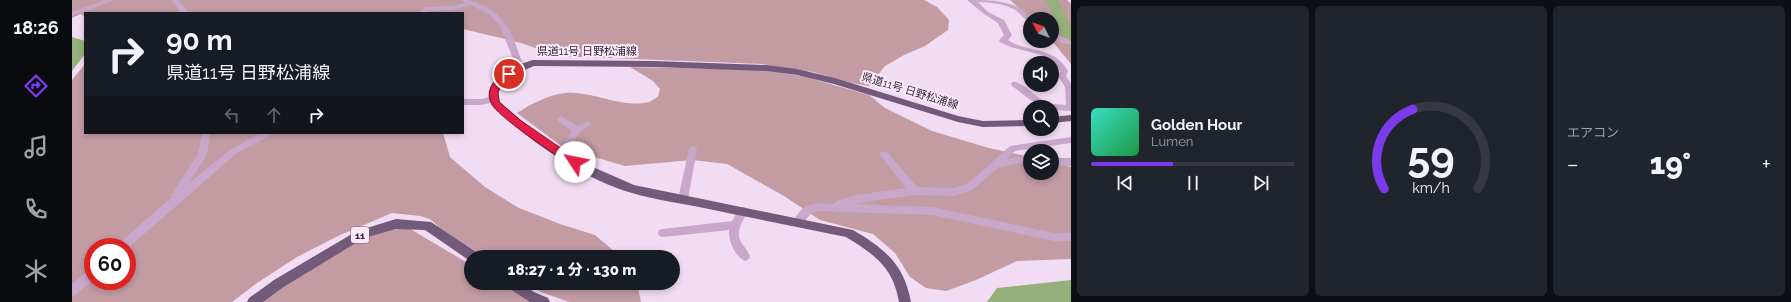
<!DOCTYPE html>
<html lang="ja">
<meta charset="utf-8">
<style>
:root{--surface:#171b24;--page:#20242c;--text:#f1f3f6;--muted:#9ea1a6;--line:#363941;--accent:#7c3aed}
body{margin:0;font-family:Raleway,"Noto Sans JP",sans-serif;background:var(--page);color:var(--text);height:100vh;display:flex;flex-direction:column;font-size:15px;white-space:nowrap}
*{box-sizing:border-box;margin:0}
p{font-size:13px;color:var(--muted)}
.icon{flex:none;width:22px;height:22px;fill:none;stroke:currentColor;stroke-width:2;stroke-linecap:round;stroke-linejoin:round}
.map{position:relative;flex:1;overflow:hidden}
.side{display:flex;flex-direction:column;gap:6px;padding:6px;background:#0d0f14;width:720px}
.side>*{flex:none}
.banner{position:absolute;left:12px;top:12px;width:380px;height:122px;border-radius:0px;box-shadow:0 2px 6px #0003;background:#171b24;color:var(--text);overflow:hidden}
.needle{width:26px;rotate:312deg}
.controls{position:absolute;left:951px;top:12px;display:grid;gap:8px}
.controls a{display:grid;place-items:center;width:36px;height:36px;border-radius:50%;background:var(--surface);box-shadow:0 2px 6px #0003;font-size:20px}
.speed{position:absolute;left:12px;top:238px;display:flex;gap:8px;font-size:20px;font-weight:700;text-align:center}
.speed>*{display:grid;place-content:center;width:52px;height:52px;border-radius:50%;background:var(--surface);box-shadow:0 2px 6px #0003;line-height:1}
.speed .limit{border:6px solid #d22;background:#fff;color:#111}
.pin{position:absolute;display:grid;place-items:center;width:34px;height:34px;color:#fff;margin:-17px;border:2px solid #fff;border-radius:50%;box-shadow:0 1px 4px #0007}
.me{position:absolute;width:44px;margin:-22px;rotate:304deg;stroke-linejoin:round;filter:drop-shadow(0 0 3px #0008)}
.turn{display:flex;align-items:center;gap:14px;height:84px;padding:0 16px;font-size:18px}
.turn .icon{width:52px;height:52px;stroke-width:2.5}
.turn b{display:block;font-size:28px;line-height:34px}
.lanes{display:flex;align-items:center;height:38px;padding:0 16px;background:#0003;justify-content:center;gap:20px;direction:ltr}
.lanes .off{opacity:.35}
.big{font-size:30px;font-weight:800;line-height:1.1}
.side .widget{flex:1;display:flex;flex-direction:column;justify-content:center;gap:6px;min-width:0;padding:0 14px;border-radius:6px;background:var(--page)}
.side .dial{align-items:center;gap:0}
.dial svg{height:104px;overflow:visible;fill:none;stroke:var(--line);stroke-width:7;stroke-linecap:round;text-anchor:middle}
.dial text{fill:var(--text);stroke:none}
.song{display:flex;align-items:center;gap:12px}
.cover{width:48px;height:48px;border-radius:6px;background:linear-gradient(135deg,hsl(170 70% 55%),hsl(140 70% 35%))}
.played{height:4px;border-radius:2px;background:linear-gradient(90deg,var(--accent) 40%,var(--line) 40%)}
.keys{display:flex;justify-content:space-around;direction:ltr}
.heat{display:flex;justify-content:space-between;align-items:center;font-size:22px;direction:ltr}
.side .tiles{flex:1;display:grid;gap:6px;grid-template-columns:repeat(3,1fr)}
.trip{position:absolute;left:392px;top:250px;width:216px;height:40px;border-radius:20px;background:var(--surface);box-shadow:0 2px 6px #0003;font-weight:800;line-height:40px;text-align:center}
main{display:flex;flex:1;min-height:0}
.dock{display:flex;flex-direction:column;width:72px;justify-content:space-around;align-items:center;background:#090b0e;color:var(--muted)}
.dock .icon{width:28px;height:28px}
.dock .selected{color:var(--accent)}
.dock b{font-size:18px;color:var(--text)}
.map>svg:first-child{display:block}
.green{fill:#c29ba3;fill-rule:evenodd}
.water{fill:#95b07a}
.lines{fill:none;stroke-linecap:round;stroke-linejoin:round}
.river{fill:#95b07a;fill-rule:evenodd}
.street{fill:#c8a7cb;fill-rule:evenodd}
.primary{fill:#73597a;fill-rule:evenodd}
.route{fill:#e11d48;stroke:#92132f}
.labels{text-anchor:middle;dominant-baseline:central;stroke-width:4;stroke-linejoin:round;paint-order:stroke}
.shield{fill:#fae8fa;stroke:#6f6272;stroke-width:1}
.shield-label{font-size:10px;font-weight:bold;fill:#342837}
.street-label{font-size:11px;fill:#342837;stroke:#fae8fa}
</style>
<main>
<nav class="dock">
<b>18:26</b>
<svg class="icon selected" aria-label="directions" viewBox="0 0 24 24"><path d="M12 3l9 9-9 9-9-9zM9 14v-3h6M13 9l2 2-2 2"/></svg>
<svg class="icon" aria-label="music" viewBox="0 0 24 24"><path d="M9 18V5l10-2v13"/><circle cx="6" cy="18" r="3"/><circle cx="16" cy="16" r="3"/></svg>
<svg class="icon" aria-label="phone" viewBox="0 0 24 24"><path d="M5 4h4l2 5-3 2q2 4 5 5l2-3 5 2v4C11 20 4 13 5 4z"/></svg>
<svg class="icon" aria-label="climate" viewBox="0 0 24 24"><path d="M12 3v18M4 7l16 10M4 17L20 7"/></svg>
</nav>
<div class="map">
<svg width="999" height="302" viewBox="0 0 999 302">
<rect width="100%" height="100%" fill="#f2dcf3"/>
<!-- green -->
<g class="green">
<polygon points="0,0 852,0 865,7 877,20 876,30 853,46 832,55 813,66 797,86 780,83 741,72 690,64 486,56 449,43 391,29 391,13 13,13 13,17 9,14 0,18"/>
<polygon points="938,0 995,0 999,4 999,64 980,41 980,19 959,19"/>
<path d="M13,64V133H371L378,157L413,187L447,208L488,224L523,235L549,257H413L368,228L358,219L348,216L320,213L266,236L225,257L185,283L160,302H0V80ZM21,247H55V281H21Z"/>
<path d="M558,67L693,70L734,77L797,95L813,108L860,131L917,148L958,157V173H980V162L999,167V259L945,261L904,280L874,291L854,288L838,277L823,253L801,234L748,220L712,196L655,164L620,160L553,166L492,148L445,113C459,104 476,95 493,93C518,90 547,107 572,103C577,103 582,99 586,97L588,89L581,81Z"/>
<polygon points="335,227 399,265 399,283 429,283 461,302 178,302 289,237"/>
<polygon points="454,283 565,283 569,302 497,302 469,292"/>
</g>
<!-- water -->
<g class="water">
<polygon points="0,37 13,41 13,54 0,71"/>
<polygon points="999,280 999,302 915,302 925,288"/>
</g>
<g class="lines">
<!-- river -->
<polygon class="river" points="974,0 986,0 999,27 999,46 994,45 992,42"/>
<!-- street -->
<g class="street">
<polygon points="33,0 43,0 0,16 0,12"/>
<polygon points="100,0 107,0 117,13 109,13"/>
<path d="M390,0C398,0 403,2 410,5C439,18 441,40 452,67L451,69H445L428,26L418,15L399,5L380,10L356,11L358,13H350L348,11L354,7L380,6L393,3Z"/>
<path d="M895,0C913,0 933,0 948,8C953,11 956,15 961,18L958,19V22C953,20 950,16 946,12C934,3 920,3 906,2L916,12L932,20L940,35L936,40C957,54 981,45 996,71L994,76L999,84V111L980,110V107C964,107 953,95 940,86L939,84L940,82C949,80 964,97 972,101C979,105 986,104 994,105L993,87L986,76L988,71C976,49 947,54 928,42L927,40L932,35L926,23L912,14Z"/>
<polygon points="980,32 999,41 999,45 989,43 980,37"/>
<polygon points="423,96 427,99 426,101 409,105 391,105 391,99 409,99"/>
<polygon points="489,116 505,126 516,121 520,124 508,132 492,155 486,155 484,153 500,131 486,121 485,119"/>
<polygon points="130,133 138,133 135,155 117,183 159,149 189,133 200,133 199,135 165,153 55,249 55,247 45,247 46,244 100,197 99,195 101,192 126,154"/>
<path d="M999,137V143L943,151L935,159L946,157H958V163H946L926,168L900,190L882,196L842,195L780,204L860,207L982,233H999V241H982L860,215L744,211C735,213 733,228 722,225L721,222C731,202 742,203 762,204L764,201L784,195L834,188L809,156L807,154L809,152H815L845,187L882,188L894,184L907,174L938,146Z"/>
<polygon points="621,146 625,149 616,199 614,202 611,203 608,202 606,199 617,149"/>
<rect x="980" y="158" width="19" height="8"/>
<path d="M671,207L674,208L676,211C671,221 663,231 669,242C672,247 676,251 678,256L677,259L673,261C663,257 656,240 657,230L591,237L587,236L586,233L587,230L591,229L660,221L668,208Z"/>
<polygon points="21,268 21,280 4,295 0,296 0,284 17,270"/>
</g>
<!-- primary -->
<g class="primary">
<path d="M461,60L582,61L695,65L725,69L763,78L886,116L911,121L958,120V126L911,127L886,122L762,84L725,75L695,71L582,67L462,66L443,74L430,84L426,94L428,102L465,134L514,164L562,185L781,230C813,249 832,264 839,302H827C821,267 803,255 774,237C727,227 679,218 632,208C608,203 583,200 560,193C516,180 469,149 435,119C430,114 421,109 418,102C409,79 444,65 461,60Z"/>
<polygon points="999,115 999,121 980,123 980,117"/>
<polygon points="324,219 359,222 406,253 408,257 399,257 398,261 353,230 324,229 292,238 210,288 191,302 175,302 177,298 202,280 285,231"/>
<polygon points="433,283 449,283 462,292 476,298 478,302 458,302 435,287"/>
</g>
</g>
<!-- route -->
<path class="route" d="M434,72H437L441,74L429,83L426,92L427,102L448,120L506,160L507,162L506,165H499C485,155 423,116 419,102C414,88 423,79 434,72Z"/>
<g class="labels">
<!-- shield labels -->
<rect class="shield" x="279" y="227" width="18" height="16" rx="3"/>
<g class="shield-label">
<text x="288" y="235">11</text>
</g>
<!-- street labels -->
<g class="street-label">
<text x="515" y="51">県道11号 日野松浦線</text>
<text transform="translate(838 91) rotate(17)">県道11号 日野松浦線</text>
</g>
</g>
</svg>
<div class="controls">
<a><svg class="needle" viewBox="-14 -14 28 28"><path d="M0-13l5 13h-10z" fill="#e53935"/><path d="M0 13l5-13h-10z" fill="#9ea1a6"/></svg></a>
<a><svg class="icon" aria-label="sound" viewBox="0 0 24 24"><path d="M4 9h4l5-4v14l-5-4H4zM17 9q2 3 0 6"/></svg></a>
<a><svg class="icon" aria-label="search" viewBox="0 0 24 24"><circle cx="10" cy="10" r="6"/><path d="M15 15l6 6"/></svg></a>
<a><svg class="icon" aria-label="layers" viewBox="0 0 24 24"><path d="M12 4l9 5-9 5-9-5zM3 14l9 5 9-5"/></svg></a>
</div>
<div class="speed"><div class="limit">60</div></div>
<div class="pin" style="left:437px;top:74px;background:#d93025"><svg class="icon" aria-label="arrive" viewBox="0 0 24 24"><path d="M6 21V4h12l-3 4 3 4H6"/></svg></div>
<svg class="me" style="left:503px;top:162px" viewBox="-20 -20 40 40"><circle r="19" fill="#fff"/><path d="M0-13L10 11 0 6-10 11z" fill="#e11d48"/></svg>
<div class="trip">18:27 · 1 分 · 130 m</div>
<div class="banner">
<div class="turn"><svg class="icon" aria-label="right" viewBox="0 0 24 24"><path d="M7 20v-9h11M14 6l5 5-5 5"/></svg><div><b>90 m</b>県道11号 日野松浦線</div></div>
<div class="lanes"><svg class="icon off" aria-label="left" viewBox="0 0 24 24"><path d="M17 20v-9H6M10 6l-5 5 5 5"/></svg><svg class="icon off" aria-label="ahead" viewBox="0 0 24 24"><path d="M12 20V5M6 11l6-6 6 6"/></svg><svg class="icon" aria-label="right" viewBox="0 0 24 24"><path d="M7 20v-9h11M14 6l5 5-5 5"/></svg></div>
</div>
</div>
<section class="side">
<div class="tiles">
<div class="widget">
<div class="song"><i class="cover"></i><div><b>Golden Hour</b><p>Lumen</p></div></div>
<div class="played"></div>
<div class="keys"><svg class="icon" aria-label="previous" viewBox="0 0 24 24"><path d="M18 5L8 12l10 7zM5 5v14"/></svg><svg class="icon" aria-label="pause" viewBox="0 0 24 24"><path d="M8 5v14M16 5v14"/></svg><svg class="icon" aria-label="next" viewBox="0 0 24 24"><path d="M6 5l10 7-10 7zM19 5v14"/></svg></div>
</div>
<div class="widget dial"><svg viewBox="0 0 100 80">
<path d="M14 69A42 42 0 1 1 86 69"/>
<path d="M14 69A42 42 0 0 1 36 8" stroke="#7c3aed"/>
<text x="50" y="56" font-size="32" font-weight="700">59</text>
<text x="50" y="72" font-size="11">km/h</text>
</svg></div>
<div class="widget"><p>エアコン</p>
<div class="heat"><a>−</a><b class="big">19°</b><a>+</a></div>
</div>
</div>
</section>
</main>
